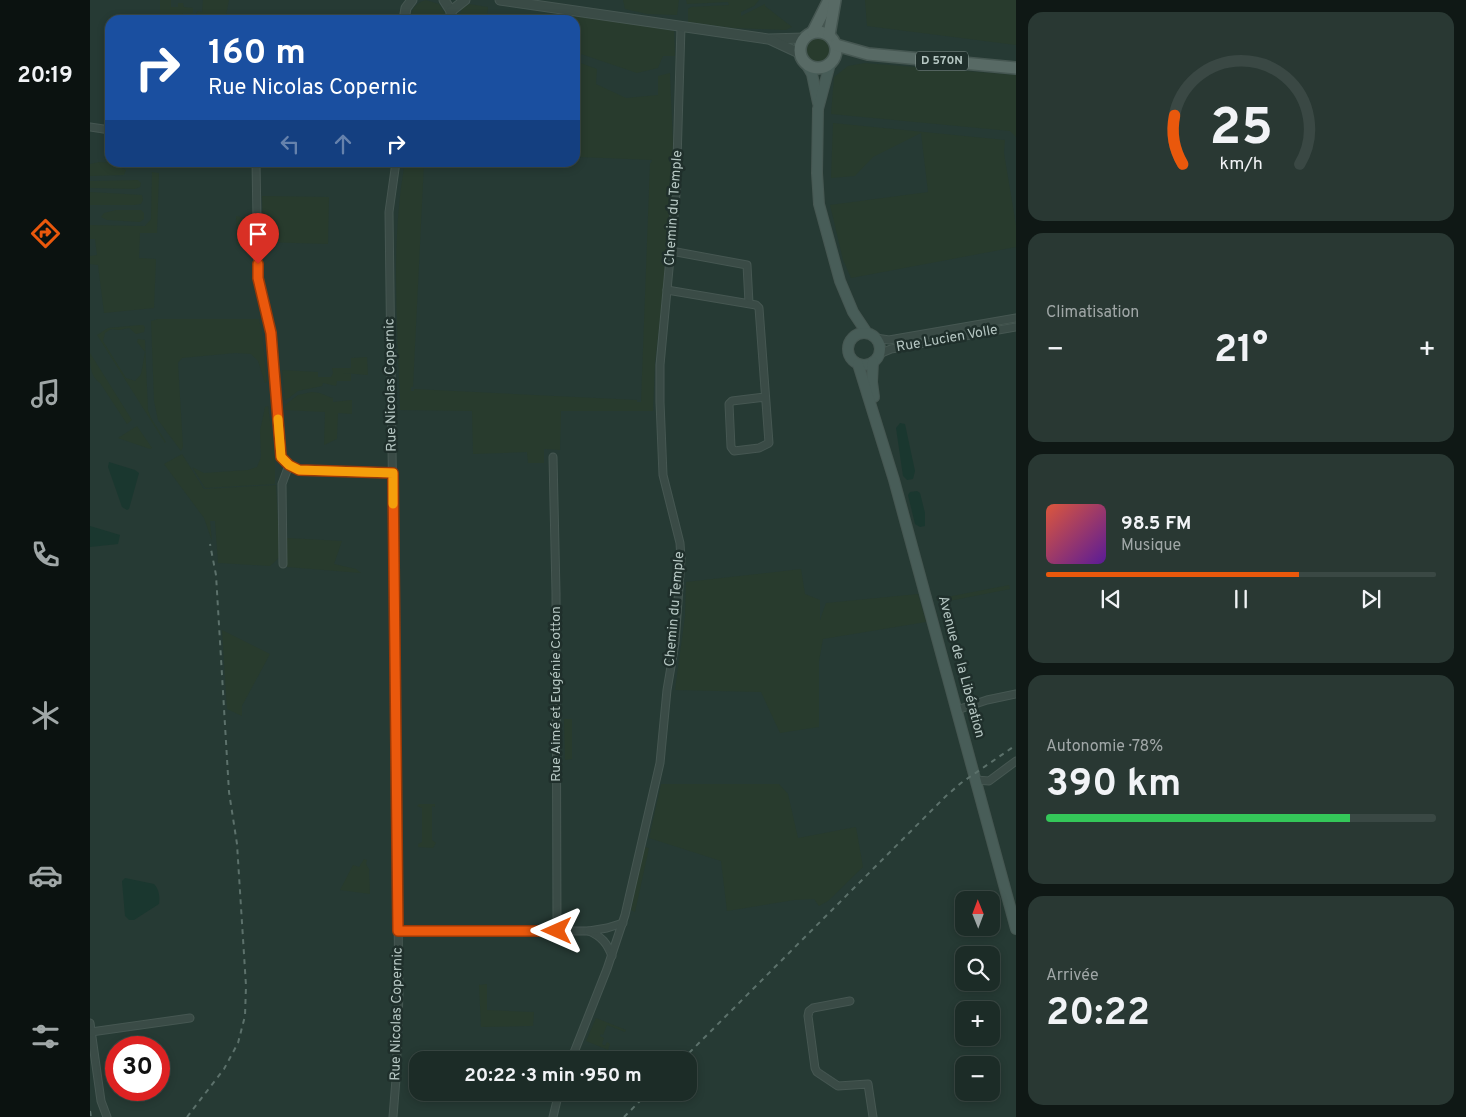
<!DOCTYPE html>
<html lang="fr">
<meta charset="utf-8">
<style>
:root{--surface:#1c2c27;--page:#293833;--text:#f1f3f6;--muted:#a0a7a7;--line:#3a4844;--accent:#ea580c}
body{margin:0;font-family:Overpass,sans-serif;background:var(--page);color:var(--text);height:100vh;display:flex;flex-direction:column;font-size:19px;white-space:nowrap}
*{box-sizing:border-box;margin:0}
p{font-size:16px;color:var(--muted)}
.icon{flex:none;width:28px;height:28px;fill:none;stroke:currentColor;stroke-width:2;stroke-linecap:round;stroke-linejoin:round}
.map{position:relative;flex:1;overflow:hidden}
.details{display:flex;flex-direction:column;gap:12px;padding:12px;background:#0f1815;width:450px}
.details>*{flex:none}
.guide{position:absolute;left:15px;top:15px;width:475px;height:152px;border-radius:15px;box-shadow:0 2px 8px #0003,0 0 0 1px var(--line);background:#1a4fa0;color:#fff;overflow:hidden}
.needle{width:32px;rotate:359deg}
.tools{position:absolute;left:865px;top:891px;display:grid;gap:10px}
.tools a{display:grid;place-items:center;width:45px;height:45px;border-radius:10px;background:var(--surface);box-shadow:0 2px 8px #0003,0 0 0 1px var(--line);font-size:25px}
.speed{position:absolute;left:15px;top:1036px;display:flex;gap:10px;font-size:25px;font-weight:700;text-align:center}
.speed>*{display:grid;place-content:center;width:65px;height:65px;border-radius:50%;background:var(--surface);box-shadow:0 2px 8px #0003,0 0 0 1px var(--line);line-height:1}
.speed .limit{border:8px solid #d22;background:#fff;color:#111}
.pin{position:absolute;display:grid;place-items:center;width:42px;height:42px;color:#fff;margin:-51px -21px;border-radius:50% 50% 50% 0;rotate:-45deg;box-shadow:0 0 5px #0007}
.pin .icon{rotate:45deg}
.me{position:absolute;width:55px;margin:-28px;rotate:270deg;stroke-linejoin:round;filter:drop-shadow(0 0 4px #0008)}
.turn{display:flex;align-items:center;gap:18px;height:105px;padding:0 20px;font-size:22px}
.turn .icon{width:65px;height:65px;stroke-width:2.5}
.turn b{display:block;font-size:35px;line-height:42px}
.lanes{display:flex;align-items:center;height:48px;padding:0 20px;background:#0003;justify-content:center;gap:25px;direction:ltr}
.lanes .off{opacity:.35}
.big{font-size:38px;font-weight:700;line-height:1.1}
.details .tile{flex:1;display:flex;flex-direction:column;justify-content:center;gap:8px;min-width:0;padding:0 18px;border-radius:15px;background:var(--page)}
.details .dial{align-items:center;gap:0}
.dial svg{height:130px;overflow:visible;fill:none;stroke:var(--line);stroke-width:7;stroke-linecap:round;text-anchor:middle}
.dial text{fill:var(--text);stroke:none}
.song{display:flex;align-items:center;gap:15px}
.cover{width:60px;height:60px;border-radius:8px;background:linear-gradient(135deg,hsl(10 70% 55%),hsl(270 70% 35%))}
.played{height:5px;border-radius:2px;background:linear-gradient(90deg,var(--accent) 65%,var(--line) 65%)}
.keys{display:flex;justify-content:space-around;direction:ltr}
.heat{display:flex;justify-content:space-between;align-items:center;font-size:28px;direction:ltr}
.charge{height:8px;border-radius:4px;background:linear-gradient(90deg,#34c759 78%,var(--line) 0)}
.trip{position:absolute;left:319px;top:1051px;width:288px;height:50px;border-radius:15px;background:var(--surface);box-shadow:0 2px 8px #0003,0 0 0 1px var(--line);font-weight:700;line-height:50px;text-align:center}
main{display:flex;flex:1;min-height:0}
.tabs{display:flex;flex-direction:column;width:90px;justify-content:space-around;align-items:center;background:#0b1210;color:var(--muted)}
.tabs .icon{width:35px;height:35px}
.tabs .active{color:var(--accent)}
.tabs b{font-size:22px;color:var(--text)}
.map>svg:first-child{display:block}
.green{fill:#283b2d}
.water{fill:#1a372f}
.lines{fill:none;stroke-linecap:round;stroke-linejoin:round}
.minor-casing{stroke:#465752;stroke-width:9}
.tertiary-casing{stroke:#465752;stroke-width:11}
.secondary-casing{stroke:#465752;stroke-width:12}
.primary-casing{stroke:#465752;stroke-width:14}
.minor{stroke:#3a4b46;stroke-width:7}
.tertiary{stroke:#3a4b46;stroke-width:9}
.secondary{stroke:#485d58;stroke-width:10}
.primary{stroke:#586a65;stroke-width:11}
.rail{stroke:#5c716b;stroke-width:2;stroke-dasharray:5 5;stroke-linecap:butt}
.route-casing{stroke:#983908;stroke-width:12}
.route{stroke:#ea580c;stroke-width:9}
.slow{stroke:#f59e0b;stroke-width:9}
.labels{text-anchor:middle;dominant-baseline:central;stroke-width:5;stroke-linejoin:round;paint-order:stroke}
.shield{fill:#1f2f2b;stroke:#889995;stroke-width:1}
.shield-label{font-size:12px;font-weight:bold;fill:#b5c6c2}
.street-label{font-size:14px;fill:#b5c6c2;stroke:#1f2f2b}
</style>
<main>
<nav class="tabs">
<b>20:19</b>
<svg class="icon active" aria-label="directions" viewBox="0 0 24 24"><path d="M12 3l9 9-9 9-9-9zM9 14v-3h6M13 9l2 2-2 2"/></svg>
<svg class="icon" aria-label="music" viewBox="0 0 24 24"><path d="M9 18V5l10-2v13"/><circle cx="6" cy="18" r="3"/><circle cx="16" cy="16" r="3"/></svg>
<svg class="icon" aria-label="phone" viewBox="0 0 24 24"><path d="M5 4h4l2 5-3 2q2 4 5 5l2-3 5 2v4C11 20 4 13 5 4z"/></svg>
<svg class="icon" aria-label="climate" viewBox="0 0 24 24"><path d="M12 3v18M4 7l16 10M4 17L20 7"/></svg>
<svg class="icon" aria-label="car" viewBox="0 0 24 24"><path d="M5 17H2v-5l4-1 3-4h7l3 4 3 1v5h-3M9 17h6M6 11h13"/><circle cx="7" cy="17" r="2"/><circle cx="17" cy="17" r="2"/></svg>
<svg class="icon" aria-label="filters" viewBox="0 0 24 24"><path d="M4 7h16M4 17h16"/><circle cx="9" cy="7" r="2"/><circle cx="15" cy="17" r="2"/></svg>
</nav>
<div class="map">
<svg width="926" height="1117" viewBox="0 0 926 1117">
<rect width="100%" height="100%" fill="#263a34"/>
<!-- green -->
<g class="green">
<polygon points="70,0 81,0 81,7 88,7 88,3 93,3 94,7 103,8 103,13 93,13 92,20 94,20 70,20"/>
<polygon points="113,0 139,0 135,20 106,20 107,11 112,12"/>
<path d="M336,0L349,4L355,13V20H321C320,9 326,3 336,0Z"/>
<polygon points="533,0 589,0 587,15 557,14 535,9"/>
<polygon points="596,0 669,0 664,6 651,12 651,16 675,4 675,6 702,27 696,30 643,28 598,22 598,9 601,7 639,5 638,2 597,4"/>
<polygon points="775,0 926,0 926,45 777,26"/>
<polygon points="379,4 398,7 397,20 368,20 372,8"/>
<polygon points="472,12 584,31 585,56 573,56 568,68 547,73 485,52 485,20 472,20"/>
<circle cx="729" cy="50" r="13"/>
<path d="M485,61L507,69L506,84L536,98L568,95V76L580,73L583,144L577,260L565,362L563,411H471L470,450L454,449V463H438L437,452L383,454L382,411L310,410C308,328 300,244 315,162L334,163L323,387H321V391H324V389L547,400V402H551L560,163H561L562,160L489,157L485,152Z"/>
<polygon points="775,63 926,75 926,137 920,131 741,114 744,77 758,66"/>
<polygon points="743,123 915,140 914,153 926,225 926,247 761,278 753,260 740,205 838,192 831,133 783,157 765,176 741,178"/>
<polygon points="9,162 24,163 36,170 34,175 0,176 0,164"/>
<polygon points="62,172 69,173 67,233 50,233 49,258 66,259 64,308 14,313 8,265 0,264 0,256 7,255 5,239 0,239 0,225 55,226 61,219"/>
<polygon points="48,180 51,183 50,187 45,189 0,188 0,181"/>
<polygon points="0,192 52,195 53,200 51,204 44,205 0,205"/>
<polygon points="172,196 239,197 238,244 173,242"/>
<polygon points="26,210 51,210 54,213 54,219 50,222 17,220 11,217 14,213"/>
<polygon points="146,216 156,218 157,246 147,245"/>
<polygon points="68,319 169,319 172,332 177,382 175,383 168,361 161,354 145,353 92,358 88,363 93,447 91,451 68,420 64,401 61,321"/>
<polygon points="926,321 926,325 802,347 801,343"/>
<polygon points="50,325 53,325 55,327 54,332 46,334 39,328 29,330 21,329 15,333 13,341 36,378 45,381 51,374 55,352 47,342 48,339 55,340 58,410 61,418 76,442 75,443 7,335 18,328"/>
<path d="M0,353L42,420L37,424L10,383C0,376 0,366 0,353Z"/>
<polygon points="277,357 278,375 252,373 261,374 261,381 247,381 246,386 233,383 232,386 208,391 195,401 192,370 228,372 228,377 241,377 243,373 242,368 261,368 261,358"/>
<path d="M222,392C231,392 235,396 243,398V402L262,400V414L248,413L247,439L234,445L235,412L195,410V405L208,395Z"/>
<polygon points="178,406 185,459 185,484 115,488 102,467 114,473 158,470 167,467 171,457 170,431 175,407"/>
<polygon points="47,426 62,448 60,449 28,438"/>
<polygon points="92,454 114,489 186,485 190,557 180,566 128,563 125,521 120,521 122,541 114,518 74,464"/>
<polygon points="197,538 252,541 244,564 266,569 271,573 197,567"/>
<polygon points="711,569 715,594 730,600 730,620 736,603 828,594 836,622 733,639 729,661 729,727 690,733 671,692 585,690 595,616 596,582"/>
<polygon points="919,585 920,589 859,601 846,601 852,598"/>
<polygon points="132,630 180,654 152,706 152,716 137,709"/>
<polygon points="474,719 482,719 482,759 475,760"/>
<polygon points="571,784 689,784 698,794 708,838 766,827 773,867 738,901 729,906 724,899 704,900 637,911 631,861 559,838"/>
<polygon points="329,804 345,804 345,807 342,806 342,840 346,843 343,848 328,847 328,844 332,842 332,808 327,806"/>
<polygon points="554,847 559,848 545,912 541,910"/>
<polygon points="274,859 277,860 276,864 279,869 280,894 250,890 263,865 269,867"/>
<polygon points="397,984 397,1010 444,1012 443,1026 391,1027 389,985"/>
<polygon points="506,1018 536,1030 535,1032 517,1025 513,1035 511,1034 510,1036 514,1038 512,1044 515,1046 517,1042 520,1044 518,1050 496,1041"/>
</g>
<!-- water -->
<g class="water">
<polygon points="810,423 815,424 825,471 823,479 817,480 813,476 806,428"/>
<polygon points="19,462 45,470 49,473 39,509 37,510 32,507 18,467"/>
<polygon points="827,491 830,493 835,513 835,526 830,527 825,524 818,495 820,492"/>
<polygon points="0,526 30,535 28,544 0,547"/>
<path d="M35,878L64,884C69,889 70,897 69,904L44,920H39L35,916L32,881Z"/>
</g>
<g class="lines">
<defs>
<g id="minor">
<polyline points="0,127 20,130"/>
<polyline points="166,162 168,278 181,333 191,457 199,465 209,470 303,473"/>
<polyline points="581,251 657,265 659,303"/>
<polyline points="577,290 666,305 669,308 679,443 669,448 644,451 641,447 639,404 642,401 675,397"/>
<polyline points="786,338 799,340 926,318"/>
<polyline points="789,354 801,349 926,327"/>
<polyline points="463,457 466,593 467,931"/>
<polyline points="193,564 192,484 199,465"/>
<polyline points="867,710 897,700 926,694"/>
<polyline points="886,780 899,781 926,761"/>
<path d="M308,931H499C512,937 517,943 522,956"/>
<polyline points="499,931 517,928 533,923"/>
<polyline points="760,1001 723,1008 719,1011 718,1016 725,1068 727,1072 748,1086 778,1084 783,1117"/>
<polyline points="0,1023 11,1101 17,1117"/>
<polyline points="1,1032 100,1018"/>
<polyline points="481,1060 517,969 535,915 570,763 577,690 585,643 591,559 590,543 573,475 570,402 570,365 586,194 591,27"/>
<polyline points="303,1117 306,1079 309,993 299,212 306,162"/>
<polyline points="463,1117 469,1092"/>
</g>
<g id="tertiary">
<polyline points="354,0 361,11 361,20"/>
<polyline points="410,0 678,39 714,38"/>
<polyline points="361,11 375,0"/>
<polyline points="314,20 316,8 322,0"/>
<polyline points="681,40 711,54"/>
</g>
<g id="secondary">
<polyline points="715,62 722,74 728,103"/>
<polyline points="740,64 728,109 727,173 729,204 750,281 763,312 777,333"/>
<circle cx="774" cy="349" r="16"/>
<polyline points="783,362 782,382 784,397"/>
<polyline points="768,364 804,480 926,929"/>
</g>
<g id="primary">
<circle cx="728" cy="50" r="18"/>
<polyline points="723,32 739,0"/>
<polyline points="739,35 745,0"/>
<polyline points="746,45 778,54 926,68"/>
</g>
</defs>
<!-- minor casing -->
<use href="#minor" class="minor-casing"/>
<!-- tertiary casing -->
<use href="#tertiary" class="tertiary-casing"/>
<!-- secondary casing -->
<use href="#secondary" class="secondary-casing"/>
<!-- primary casing -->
<use href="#primary" class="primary-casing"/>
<!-- minor -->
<use href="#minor" class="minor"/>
<!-- tertiary -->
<use href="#tertiary" class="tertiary"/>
<!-- secondary -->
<use href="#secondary" class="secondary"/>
<!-- primary -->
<use href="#primary" class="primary"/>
<!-- rail -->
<g class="rail">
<polyline points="592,1060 856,796 871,783 926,745"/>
<polyline points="0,1111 1,1117"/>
<polyline points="97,1117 134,1069 148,1043 155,1016 156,986 147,844 139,792 126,575 120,544"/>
<polyline points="534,1117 559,1092"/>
</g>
</g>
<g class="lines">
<defs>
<polyline id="route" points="168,264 168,278 181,333 191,457 199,465 209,470 303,473 308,931 467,931"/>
</defs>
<!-- route casing -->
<use href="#route" class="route-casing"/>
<!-- route -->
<use href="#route" class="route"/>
<!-- slow -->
<polyline class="slow" points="188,419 191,457 199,465 209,470 303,473 303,504"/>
</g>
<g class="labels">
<!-- shield labels -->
<rect class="shield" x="826" y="51.5" width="52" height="19" rx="4"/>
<g class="shield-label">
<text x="852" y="61">D 570N</text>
</g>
<!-- street labels -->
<g class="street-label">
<text transform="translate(584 208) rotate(-86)">Chemin du Temple</text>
<text transform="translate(857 339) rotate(-10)">Rue Lucien Volle</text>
<text transform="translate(301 385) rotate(-91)">Rue Nicolas Copernic</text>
<text transform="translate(585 609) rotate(-85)">Chemin du Temple</text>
<text transform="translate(871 667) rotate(75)">Avenue de la Libération</text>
<text transform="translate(466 694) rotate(-90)">Rue Aimé et Eugénie Cotton</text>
<text transform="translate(307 1014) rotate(-89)">Rue Nicolas Copernic</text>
</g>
</g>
</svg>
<div class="tools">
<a><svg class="needle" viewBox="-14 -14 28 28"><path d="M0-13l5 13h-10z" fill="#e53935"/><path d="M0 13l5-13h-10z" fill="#a0a7a7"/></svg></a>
<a><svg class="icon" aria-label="search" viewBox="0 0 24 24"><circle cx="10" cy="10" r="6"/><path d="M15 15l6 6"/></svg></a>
<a>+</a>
<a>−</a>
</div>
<div class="speed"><div class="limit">30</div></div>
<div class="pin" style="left:168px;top:264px;background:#d93025"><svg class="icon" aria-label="arrive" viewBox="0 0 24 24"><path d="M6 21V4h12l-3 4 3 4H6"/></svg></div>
<svg class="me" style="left:467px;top:931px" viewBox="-20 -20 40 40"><path d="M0-17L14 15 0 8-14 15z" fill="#ea580c" stroke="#fff" stroke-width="4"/></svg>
<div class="trip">20:22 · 3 min · 950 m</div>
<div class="guide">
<div class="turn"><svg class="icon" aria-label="right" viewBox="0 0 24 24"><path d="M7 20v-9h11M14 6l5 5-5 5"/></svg><div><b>160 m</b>Rue Nicolas Copernic</div></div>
<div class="lanes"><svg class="icon off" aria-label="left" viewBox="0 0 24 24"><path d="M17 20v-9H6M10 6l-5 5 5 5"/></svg><svg class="icon off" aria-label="ahead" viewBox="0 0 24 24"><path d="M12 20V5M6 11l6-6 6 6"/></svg><svg class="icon" aria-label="right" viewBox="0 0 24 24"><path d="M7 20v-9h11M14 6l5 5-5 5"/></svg></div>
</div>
</div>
<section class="details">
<div class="tile dial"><svg viewBox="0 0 100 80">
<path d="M14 69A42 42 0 1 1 86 69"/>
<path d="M14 69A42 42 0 0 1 9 39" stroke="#ea580c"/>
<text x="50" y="56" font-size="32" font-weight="700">25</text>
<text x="50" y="72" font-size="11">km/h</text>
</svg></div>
<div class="tile"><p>Climatisation</p>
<div class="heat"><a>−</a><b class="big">21°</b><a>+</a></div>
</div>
<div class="tile">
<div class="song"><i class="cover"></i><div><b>98.5 FM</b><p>Musique</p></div></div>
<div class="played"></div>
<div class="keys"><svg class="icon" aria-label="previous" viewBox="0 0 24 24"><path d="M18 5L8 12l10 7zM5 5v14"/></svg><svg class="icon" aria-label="pause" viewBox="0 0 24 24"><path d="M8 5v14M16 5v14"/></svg><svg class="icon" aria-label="next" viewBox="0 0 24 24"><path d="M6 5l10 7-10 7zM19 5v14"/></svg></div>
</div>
<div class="tile"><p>Autonomie · 78%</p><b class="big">390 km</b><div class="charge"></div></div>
<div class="tile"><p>Arrivée</p><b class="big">20:22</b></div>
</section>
</main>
